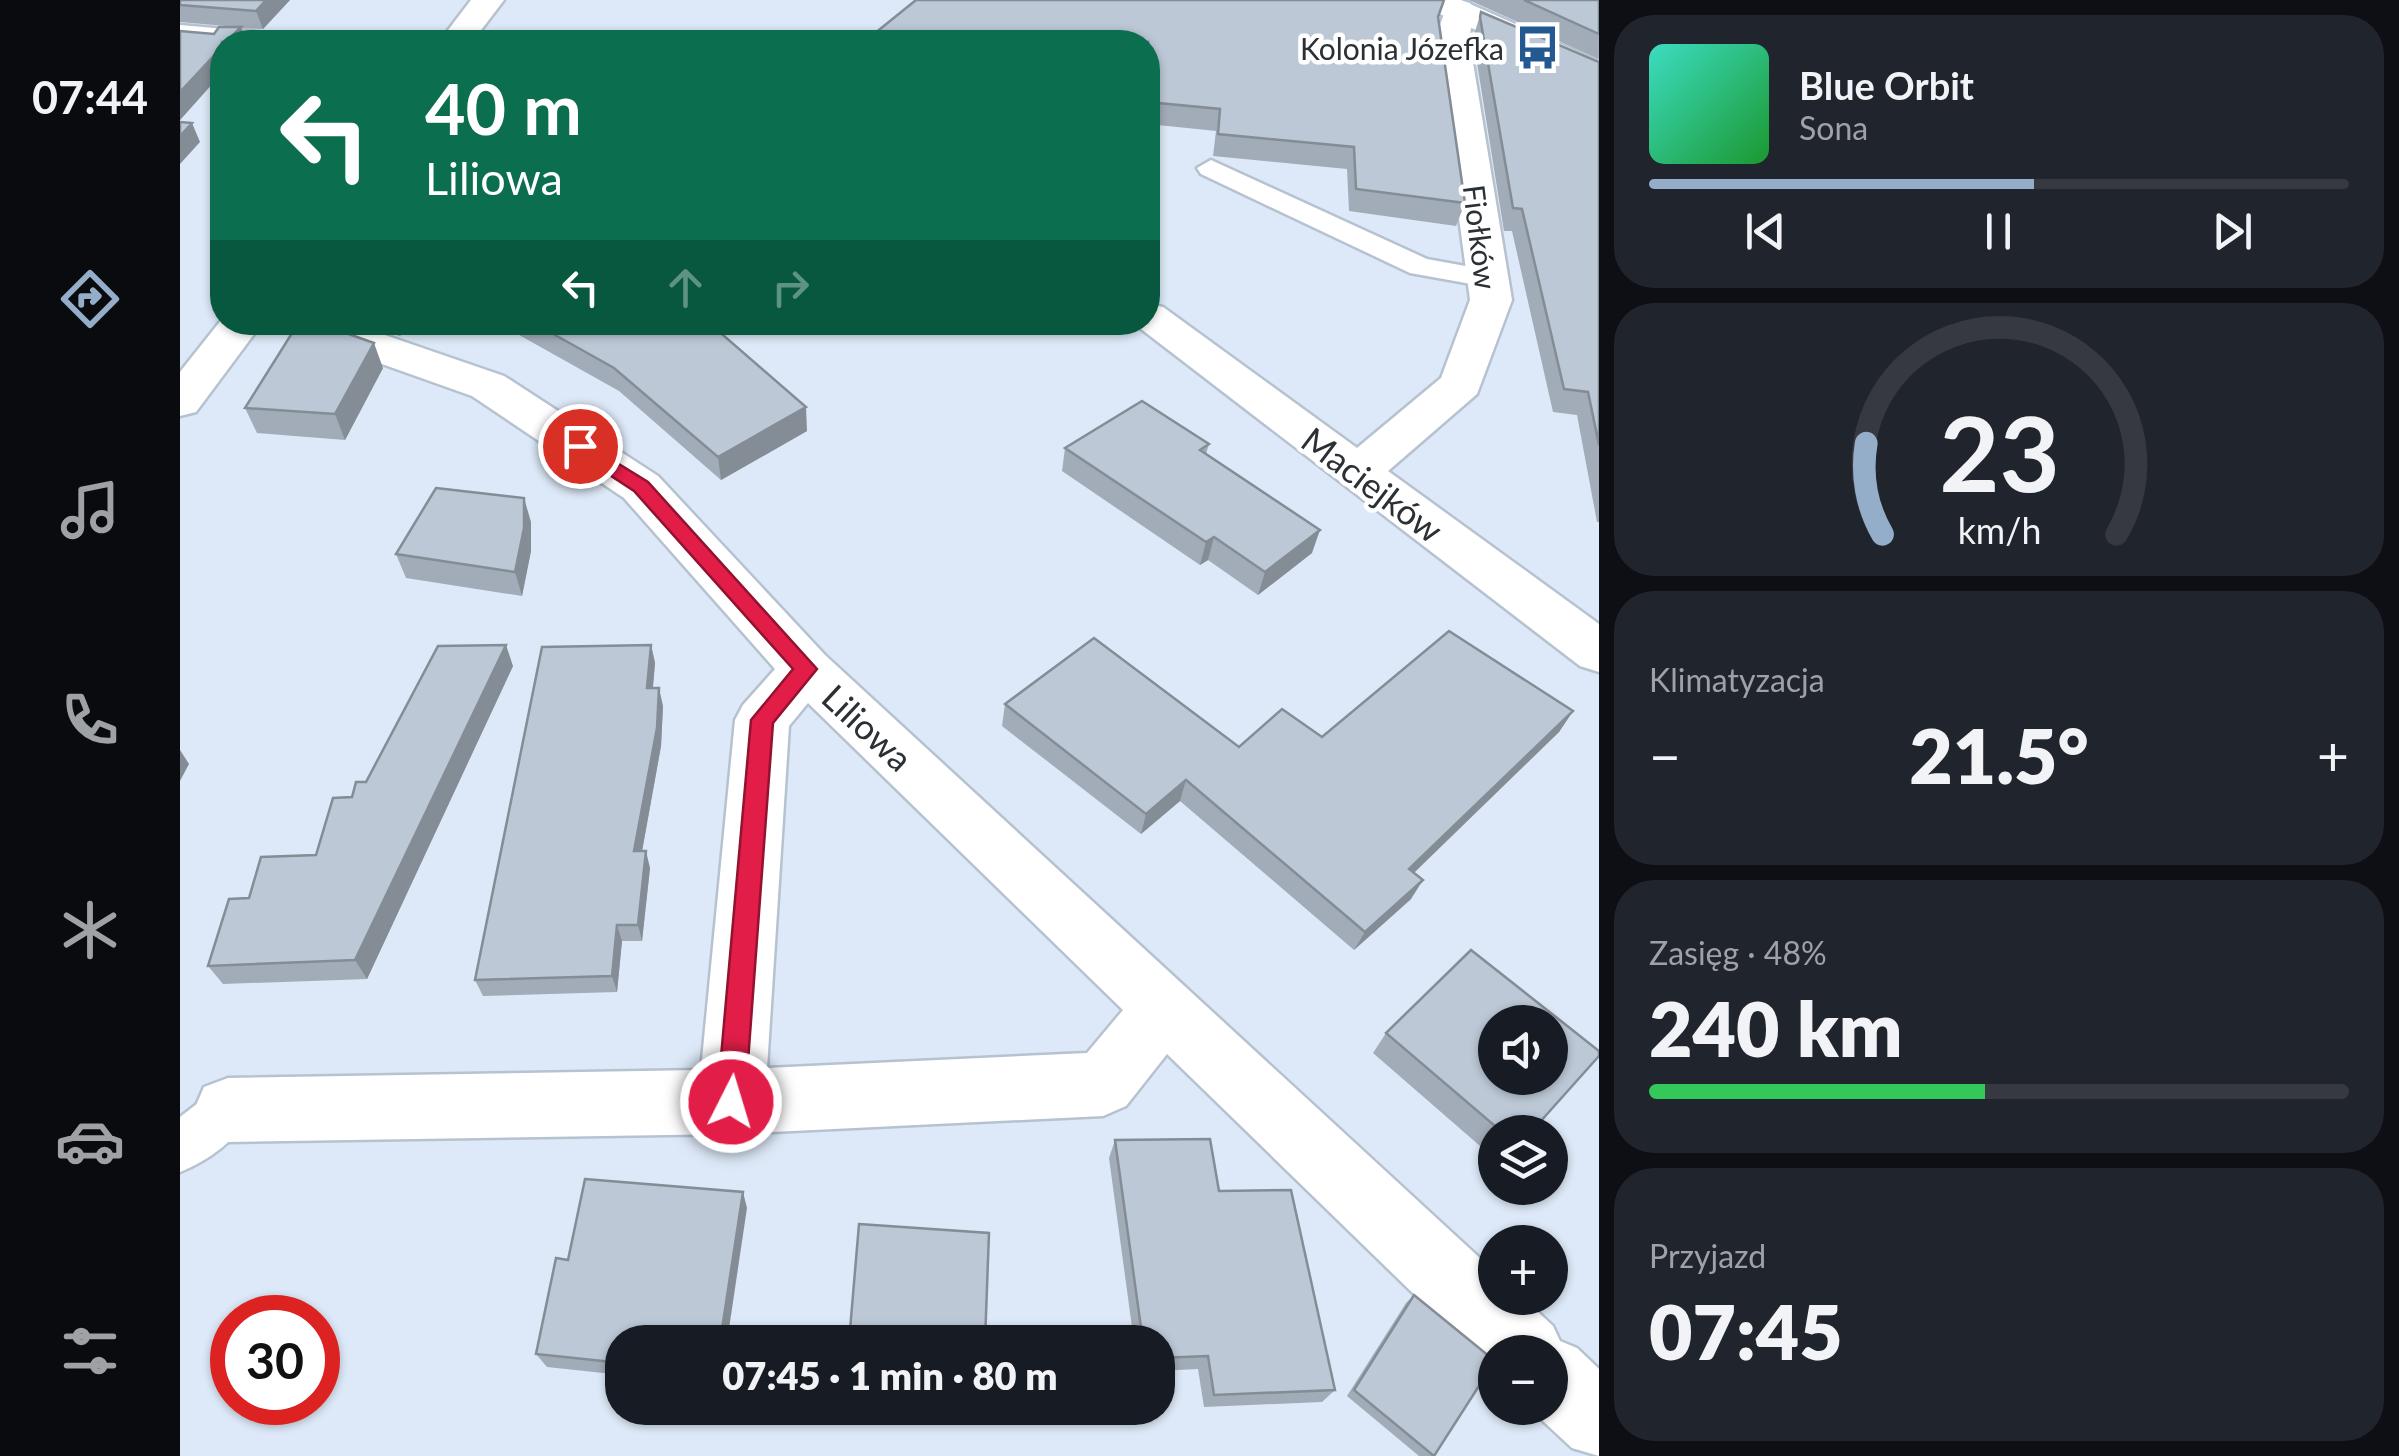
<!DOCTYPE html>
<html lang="pl">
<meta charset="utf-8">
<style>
:root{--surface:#171b24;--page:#20242c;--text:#f1f3f6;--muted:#9ea1a6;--line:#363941;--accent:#94adc8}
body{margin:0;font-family:Lato,sans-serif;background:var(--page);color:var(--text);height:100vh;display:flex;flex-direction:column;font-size:38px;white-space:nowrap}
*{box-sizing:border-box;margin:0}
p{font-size:32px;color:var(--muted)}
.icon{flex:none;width:55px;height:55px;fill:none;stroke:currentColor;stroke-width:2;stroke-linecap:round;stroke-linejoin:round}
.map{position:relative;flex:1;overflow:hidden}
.panel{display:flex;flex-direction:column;gap:15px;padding:15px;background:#0d0f14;width:800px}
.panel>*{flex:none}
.guide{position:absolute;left:30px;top:30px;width:950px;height:305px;border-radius:40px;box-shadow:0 2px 8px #0004;background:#0b6e4f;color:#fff;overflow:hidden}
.fabs{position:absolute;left:1298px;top:1005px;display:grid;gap:20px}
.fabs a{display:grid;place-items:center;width:90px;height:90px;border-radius:50%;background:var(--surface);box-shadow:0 2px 8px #0004;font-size:50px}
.speed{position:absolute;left:30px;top:1295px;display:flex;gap:20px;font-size:50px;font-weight:700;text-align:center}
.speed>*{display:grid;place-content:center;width:130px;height:130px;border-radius:50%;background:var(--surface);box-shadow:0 2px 8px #0004;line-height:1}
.speed .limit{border:15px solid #d22;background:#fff;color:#111}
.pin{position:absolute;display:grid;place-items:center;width:85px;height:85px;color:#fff;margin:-42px;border:5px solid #fff;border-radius:50%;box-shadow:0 2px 10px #0007}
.me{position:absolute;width:110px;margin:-55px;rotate:5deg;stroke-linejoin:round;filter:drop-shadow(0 0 8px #0008)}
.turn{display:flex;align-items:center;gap:35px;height:210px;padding:0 50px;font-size:45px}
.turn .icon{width:130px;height:130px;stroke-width:2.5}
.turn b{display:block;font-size:70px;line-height:85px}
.lanes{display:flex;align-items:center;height:95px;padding:0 50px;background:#0003;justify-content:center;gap:50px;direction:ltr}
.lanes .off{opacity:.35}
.big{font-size:75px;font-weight:800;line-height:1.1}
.panel .card{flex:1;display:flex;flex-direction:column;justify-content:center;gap:15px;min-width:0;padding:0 35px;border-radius:40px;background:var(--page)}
.panel .dial{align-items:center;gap:0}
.dial svg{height:260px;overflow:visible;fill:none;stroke:var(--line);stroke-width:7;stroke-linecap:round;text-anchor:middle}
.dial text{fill:var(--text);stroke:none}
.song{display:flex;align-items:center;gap:30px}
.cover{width:120px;height:120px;border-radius:15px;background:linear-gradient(135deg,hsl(170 70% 55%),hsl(130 70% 35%))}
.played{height:10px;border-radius:5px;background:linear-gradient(90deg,var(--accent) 55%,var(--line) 55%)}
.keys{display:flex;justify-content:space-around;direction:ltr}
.heat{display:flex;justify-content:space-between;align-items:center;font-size:55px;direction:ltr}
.charge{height:15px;border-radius:8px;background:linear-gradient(90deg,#34c759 48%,var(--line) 0)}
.trip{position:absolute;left:425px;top:1325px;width:570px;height:100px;border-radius:40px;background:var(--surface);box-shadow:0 2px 8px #0004;font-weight:800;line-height:100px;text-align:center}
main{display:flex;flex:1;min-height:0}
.tab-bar{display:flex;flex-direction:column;width:180px;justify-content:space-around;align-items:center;background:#090b0e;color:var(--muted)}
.tab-bar .icon{width:70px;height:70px}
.tab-bar .selected{color:var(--accent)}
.tab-bar b{font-size:45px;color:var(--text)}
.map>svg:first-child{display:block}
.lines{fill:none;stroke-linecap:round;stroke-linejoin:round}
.service-casing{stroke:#b6c2d0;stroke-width:5}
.minor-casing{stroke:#b6c2d0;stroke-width:5}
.tertiary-casing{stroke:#b6c2d0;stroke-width:5}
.service{fill:#fff;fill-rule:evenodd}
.minor{fill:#fff;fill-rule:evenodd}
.tertiary{fill:#fff;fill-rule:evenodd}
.wall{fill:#a2acb8}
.shaded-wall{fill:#848c96}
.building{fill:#bcc8d6;stroke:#848c96;stroke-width:2.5;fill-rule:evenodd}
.route{fill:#e11d48;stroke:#92132f;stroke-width:2.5}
.labels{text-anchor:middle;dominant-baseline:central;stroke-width:9;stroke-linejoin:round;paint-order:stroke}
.far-poi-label{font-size:30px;fill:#2b3035;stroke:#fff;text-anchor:end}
.far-street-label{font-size:30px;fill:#2b3035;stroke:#fff}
.street-label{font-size:35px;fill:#2b3035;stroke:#fff}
</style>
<main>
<nav class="tab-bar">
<b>07:44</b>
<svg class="icon selected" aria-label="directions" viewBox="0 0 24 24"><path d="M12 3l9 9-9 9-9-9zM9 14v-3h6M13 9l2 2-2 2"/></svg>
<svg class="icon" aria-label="music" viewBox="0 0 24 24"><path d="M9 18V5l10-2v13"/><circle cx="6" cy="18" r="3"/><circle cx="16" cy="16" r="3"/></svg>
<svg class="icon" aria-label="phone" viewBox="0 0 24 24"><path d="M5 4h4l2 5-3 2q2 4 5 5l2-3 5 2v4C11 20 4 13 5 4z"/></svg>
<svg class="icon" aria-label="climate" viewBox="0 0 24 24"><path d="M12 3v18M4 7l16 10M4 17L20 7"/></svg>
<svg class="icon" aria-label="car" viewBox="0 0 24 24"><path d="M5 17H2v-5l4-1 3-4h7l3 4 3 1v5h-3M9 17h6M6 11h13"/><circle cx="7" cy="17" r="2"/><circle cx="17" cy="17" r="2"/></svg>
<svg class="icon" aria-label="filters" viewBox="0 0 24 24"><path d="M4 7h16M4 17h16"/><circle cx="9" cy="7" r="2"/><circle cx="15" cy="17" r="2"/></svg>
</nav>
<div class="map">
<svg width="1419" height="1456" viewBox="0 0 1419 1456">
<rect width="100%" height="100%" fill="#dde9f8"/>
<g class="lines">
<defs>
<g id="service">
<polygon points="1031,160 1247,259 1318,272 1323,278 1318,284 1308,287 1230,273 1021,174 1017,168"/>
<path d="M48,1087L65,1093L72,1110C60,1138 28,1161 0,1172V1117L31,1093Z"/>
</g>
<g id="minor">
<polygon points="291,0 324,0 292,42 259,42"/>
<polygon points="1279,0 1290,3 1295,10 1289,38 1332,300 1297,394 1208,471 1419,624 1419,672 1400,666 952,322 968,322 968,304 983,307 1177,448 1261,378 1290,300 1255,38 1268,3"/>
<polygon points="0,25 78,32 90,35 95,42 42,42 42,49 0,45"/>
<polygon points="42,319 42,322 83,322 16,412 0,416 0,372"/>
<path d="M103,322H167L324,376L478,476L645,655L1315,1272V1298H1343L1373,1326L1380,1341L1397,1348L1419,1369V1456L1392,1448L1349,1408H1370V1352H1315V1373L987,1054L946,1106L923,1116L551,1134L48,1142L24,1133L14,1110L24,1087L48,1078L521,1070L555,720L563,705L595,669L444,498L292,396L109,331ZM628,703L943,1010L907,1053L587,1068L609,726Z"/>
</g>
<polygon id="tertiary" points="1239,0 1281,0 1419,61 1419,84 1244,7"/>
</defs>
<!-- service casing -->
<use href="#service" class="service-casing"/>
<!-- minor casing -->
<use href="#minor" class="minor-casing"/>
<!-- tertiary casing -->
<use href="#tertiary" class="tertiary-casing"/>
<!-- service -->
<use href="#service" class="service"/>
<!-- minor -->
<use href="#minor" class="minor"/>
<!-- tertiary -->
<use href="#tertiary" class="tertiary"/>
</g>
<!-- wall -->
<g class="wall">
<polygon points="0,0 110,0 83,29 61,28 66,42 42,42 42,73 0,120 0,31 34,34 57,27 0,22"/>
<polygon points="1289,0 1419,0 1419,59"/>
<polygon points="1301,12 1419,62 1419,522 1417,522 1397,415 1373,412 1332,231 1324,231 1293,38"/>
<polygon points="1258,19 1285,203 1276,226 1169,211 1167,169 1033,156 1036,131 968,124 968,42"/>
<polygon points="180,322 227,322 220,336"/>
<polygon points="316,322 553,322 540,333 627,431 541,480 439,391"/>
<polygon points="203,368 165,440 77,433 65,408"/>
<polygon points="1029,444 1026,454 1132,553 1078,595 1028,560 1020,565 882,471 885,448"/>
<polygon points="351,522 351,551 342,596 226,578 216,554"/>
<polygon points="471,645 475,663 473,688 483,706 481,746 462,851 470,868 462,941 442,941 437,992 303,996 295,980"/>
<polygon points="333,666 187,979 43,984 28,966 69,898 136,855 172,797 186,782"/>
<polygon points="825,704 1059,747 1142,737 1393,711 1379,732 1234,873 1231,899 1174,950 1000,801 961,834 822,726"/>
<polygon points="1206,1033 1351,1132 1315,1132 1315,1159 1193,1053"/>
<polygon points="935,1140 1039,1191 1155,1390 1142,1402 1024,1407 1018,1369 978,1371 978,1342 954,1342 929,1158"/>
<polygon points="567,1208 442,1342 442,1375 367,1367 356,1354 388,1260"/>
<polygon points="1234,1295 1254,1456 1239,1456 1167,1396 1226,1303"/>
</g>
<!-- shaded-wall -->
<g class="shaded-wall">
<polygon points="86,0 110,0 83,29 76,11"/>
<polygon points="61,27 66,42 46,42"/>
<polygon points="42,47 42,73 0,120 0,92"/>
<polygon points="12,123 20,142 0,164 0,136"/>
<polygon points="215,322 227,322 220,336"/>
<polygon points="524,322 553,322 527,342"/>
<polygon points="194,343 203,368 165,440 155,414"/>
<polygon points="626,407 627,431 541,480 538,457"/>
<polygon points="344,498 351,522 351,551 342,596 335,572"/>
<polygon points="1140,530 1132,553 1078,595 1085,572"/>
<polygon points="1034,537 1028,560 1020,565 1026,542"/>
<polygon points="326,645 333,666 187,979 175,960"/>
<polygon points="471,645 475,663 471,707 467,688"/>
<polygon points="479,688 483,706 481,746 459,868 454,851"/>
<polygon points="1393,711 1379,732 1218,888 1229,869"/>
<polygon points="0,750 9,764 0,781"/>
<polygon points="1006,780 1000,801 961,834 966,814"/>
<polygon points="466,851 470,868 462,941 458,925"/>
<polygon points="1243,880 1231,899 1174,950 1185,932"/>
<polygon points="437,925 442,941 437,992 432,976"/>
<polygon points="563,1192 567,1208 547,1342 540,1342"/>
</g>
<!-- building -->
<g class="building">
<polygon points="0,0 86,0 76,11 0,5"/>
<polygon points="736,0 1264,0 1258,17 1285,203 1176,189 1174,147 1038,134 1040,109 968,102 968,42 684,42"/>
<polygon points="1344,0 1419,0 1419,34"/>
<polygon points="1301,12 1419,62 1419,445 1408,392 1384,389 1342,209 1333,208 1300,17"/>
<polygon points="39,27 61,27 46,42 42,42 42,47 0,92 0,31 34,34"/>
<polygon points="0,122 12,123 0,136"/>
<polygon points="119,322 135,322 194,343 155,414 65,408"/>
<polygon points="352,322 528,322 626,407 538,457 434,368"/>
<polygon points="962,401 1029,444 1020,450 1140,530 1085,572 1034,537 1026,542 885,448"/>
<polygon points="256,488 344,498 344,528 335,572 216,554"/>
<polygon points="1269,631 1393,711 1229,869 1243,880 1185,932 1006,780 966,814 825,704 914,638 1059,747 1102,709 1142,737"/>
<polygon points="326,645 175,960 28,966 49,899 69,898 81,857 136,855 153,798 172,797 176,782 186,782 258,646"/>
<polygon points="471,645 467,688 479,688 477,728 454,851 466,851 458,925 437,925 432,976 295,980 362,647"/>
<path d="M1291,950L1419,1051V1056L1351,1132H1322L1206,1033ZM1315,1022H1370V1078H1315Z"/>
<polygon points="1030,1139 1039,1191 1111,1190 1155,1390 1034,1395 1028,1356 978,1358 978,1342 963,1342 935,1140"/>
<polygon points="405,1179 563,1192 540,1342 442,1342 442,1363 356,1354 376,1258 388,1260"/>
<polygon points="679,1224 809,1233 805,1342 669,1342"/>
<polygon points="1234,1295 1315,1361 1254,1456 1174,1390"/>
</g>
<!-- route -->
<polygon class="route" points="400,440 468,482 637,669 593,723 565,1102 561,1111 551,1115 541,1111 537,1102 571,720 613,669 454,491 393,451 393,442"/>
<!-- icons -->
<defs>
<symbol id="bus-bare" viewBox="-9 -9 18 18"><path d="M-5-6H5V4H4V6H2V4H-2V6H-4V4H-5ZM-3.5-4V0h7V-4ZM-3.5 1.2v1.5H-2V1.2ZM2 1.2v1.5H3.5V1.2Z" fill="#235890" stroke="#fff" stroke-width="2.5" paint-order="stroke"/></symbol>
</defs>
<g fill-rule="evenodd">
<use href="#bus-bare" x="1326" y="16" width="63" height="63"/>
</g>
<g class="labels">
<!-- far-poi labels -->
<g class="far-poi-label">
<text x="1324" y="48">Kolonia Józefka</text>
</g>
<!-- far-street labels -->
<g class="far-street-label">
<text transform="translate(1301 237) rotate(83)">Fiołków</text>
</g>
<!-- street labels -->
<g class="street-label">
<text transform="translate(1193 484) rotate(37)">Maciejków</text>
<text transform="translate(688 727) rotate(43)">Liliowa</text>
</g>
</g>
</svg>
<div class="fabs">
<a><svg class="icon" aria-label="sound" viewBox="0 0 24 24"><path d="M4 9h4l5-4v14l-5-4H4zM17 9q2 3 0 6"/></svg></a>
<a><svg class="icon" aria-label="layers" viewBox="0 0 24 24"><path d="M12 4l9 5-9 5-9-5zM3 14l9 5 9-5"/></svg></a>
<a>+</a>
<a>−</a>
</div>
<div class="speed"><div class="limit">30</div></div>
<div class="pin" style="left:400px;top:446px;background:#d93025"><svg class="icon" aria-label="arrive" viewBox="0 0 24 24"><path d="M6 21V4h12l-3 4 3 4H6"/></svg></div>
<svg class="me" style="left:551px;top:1102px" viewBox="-20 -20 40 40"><circle r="17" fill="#e11d48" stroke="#fff" stroke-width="3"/><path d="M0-11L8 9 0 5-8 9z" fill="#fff"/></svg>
<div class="trip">07:45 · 1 min · 80 m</div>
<div class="guide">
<div class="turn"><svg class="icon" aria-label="left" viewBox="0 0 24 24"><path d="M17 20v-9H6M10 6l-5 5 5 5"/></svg><div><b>40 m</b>Liliowa</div></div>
<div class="lanes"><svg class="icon" aria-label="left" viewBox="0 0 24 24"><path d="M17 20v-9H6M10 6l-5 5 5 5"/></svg><svg class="icon off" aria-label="ahead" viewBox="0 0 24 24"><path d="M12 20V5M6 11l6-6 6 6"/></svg><svg class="icon off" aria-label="right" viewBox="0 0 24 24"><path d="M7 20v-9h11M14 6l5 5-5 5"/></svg></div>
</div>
</div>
<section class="panel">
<div class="card">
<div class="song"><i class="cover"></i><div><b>Blue Orbit</b><p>Sona</p></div></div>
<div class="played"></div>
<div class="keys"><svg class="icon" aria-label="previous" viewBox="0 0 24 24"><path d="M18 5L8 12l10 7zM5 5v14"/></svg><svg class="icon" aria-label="pause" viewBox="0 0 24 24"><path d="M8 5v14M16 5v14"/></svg><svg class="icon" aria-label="next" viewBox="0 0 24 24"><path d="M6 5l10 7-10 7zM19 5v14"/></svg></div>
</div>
<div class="card dial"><svg viewBox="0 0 100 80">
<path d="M14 69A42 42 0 1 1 86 69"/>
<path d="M14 69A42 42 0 0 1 9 41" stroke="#94adc8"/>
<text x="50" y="56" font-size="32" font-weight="700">23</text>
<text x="50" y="72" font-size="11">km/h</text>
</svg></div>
<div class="card"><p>Klimatyzacja</p>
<div class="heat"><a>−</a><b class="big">21.5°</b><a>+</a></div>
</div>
<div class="card"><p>Zasięg · 48%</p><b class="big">240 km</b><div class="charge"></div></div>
<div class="card"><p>Przyjazd</p><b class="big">07:45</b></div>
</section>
</main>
